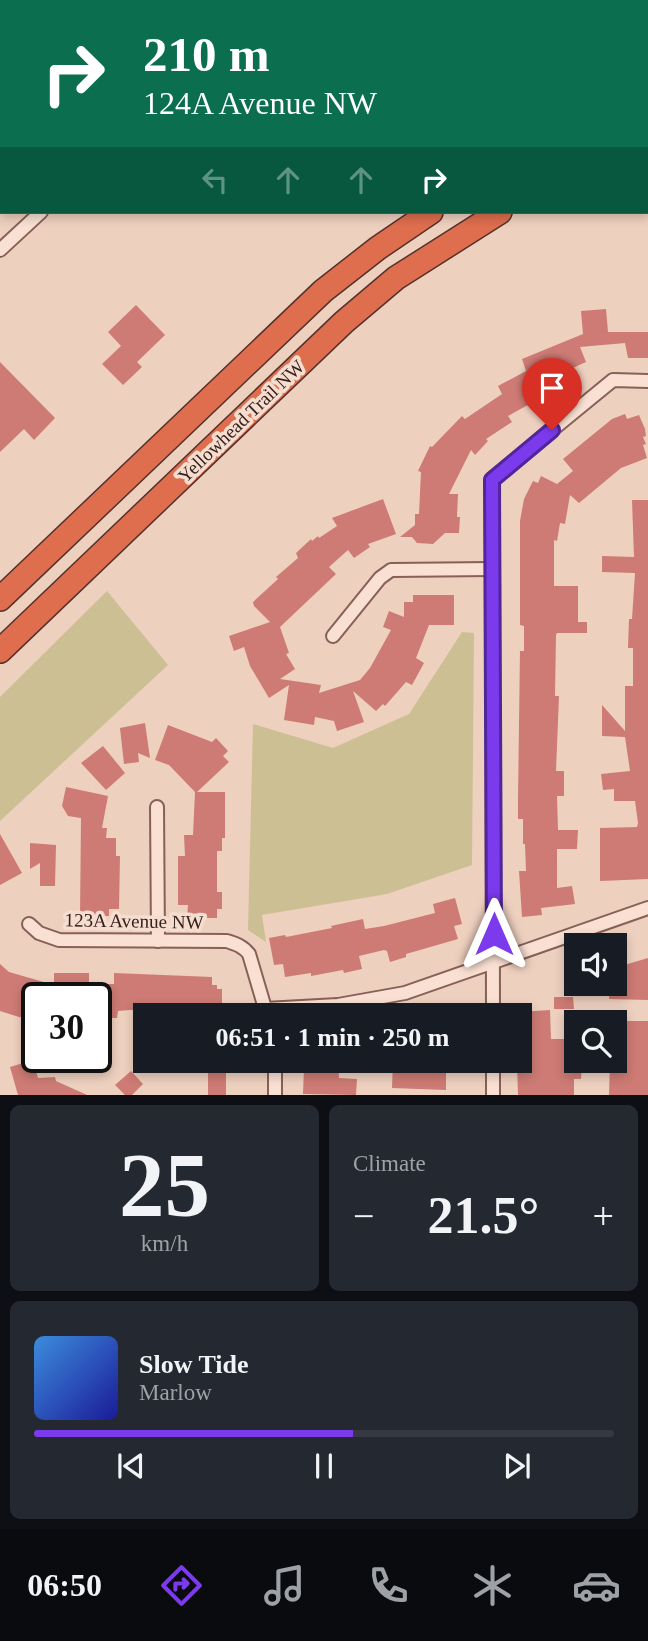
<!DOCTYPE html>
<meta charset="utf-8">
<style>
:root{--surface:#171b24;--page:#242831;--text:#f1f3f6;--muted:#9ea1a6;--line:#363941;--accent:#7c3aed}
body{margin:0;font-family:"Times New Roman",serif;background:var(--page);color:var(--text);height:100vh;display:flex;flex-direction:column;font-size:26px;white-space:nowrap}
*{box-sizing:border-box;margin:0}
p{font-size:23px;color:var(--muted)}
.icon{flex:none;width:38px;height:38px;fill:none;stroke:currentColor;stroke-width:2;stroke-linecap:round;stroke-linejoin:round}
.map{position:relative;height:1095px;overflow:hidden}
.sheet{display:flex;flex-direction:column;gap:10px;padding:10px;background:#0d0f14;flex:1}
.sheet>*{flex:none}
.banner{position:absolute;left:0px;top:0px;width:649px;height:214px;box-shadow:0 4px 10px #0003;background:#0b6e4f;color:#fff;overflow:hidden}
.buttons{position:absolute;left:564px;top:933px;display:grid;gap:14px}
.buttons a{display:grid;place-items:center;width:63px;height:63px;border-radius:0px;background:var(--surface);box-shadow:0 4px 10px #0003;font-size:35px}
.speed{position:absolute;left:21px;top:982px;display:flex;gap:14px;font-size:35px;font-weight:700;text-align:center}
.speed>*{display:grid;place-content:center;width:91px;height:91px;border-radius:50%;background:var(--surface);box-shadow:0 4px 10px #0003;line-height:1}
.speed .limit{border:4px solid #111;border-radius:10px;background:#fff;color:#111}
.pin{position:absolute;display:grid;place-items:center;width:60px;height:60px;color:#fff;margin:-72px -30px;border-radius:50% 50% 50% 0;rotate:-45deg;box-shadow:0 0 7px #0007}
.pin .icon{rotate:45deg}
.me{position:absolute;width:77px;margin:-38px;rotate:0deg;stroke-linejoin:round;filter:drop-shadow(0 0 5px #0008)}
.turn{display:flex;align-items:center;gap:24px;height:147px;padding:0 28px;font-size:32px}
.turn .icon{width:91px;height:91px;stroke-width:2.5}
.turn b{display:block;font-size:49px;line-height:60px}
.lanes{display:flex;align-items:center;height:66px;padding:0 28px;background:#0003;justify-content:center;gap:35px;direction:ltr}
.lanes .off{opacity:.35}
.big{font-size:52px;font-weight:700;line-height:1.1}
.sheet .widget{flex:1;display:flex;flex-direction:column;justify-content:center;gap:10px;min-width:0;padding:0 24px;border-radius:10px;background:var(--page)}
.sheet .dial{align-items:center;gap:0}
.dial b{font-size:91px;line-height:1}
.song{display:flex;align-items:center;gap:21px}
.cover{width:84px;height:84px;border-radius:10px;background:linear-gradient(135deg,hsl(210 70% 55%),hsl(240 70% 35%))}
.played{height:7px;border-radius:4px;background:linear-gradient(90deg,var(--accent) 55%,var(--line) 55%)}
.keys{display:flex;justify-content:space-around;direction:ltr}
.heat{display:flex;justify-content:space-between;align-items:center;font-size:38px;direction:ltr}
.sheet .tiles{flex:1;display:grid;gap:10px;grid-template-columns:1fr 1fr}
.widget:last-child{grid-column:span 2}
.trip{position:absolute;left:133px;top:1003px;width:399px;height:70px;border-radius:0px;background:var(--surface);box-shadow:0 4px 10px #0003;font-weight:700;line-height:70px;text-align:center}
.menu{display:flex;height:112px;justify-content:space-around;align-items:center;background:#090b0e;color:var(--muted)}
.menu .icon{width:49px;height:49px}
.menu .current{color:var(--accent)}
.menu b{font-size:32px;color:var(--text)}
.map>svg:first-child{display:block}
.green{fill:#ccbf93}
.building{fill:#cd7b74}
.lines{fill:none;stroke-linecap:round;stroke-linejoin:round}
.minor-casing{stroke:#876057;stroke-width:16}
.motorway-casing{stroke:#54312c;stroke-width:26}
.minor{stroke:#f9e0d2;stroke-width:12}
.motorway{stroke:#df6e4e;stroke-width:23}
.route-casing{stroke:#51269a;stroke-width:18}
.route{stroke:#7c3aed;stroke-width:12}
.labels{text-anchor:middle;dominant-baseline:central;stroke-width:7;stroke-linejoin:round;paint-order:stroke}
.street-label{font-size:19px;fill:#36201c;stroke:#f5ddcf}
</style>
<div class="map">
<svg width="648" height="1095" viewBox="0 0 648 1095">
<rect width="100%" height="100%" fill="#eed0bf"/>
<!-- green -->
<g class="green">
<polygon points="107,591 168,665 0,821 0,697"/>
<polygon points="462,632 474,633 472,865 387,894 262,915 266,942 248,930 253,724 333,748 409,714"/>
</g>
<!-- building -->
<g class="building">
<polygon points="136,305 165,335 137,362 142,367 123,385 102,364 121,346 108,332"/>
<polygon points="606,309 608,332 648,332 648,358 628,358 625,343 580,347 586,362 557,375 560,383 531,394 535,401 508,416 512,422 486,439 488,441 475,455 471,450 449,494 458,494 457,517 460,517 459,533 445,533 433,544 417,543 412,537 400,537 415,525 415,514 419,514 421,472 418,471 430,446 432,447 462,416 465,419 502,394 498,386 526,371 522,359 583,334 581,311"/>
<polygon points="0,362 55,418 34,440 24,429 0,452"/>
<polygon points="625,414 627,419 639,415 645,429 646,436 643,437 646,444 643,445 647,458 621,468 579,503 570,495 565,524 560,523 557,541 554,540 554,586 578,586 578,622 587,622 587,633 557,633 556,635 555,696 559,696 556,771 564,771 564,796 557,796 558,830 578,830 577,849 557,849 557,888 572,886 575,904 541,908 542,915 522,917 519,871 526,871 525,844 523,844 523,819 518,819 518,800 520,651 524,651 524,626 520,625 520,521 524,499 533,481 538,483 541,476 557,484 573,471 563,459 612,419"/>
<polygon points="383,499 396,534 368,544 370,547 354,558 348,550 329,567 336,574 280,627 289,653 286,654 295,669 280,679 321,685 319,693 360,680 370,668 391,630 383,627 389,611 404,617 404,602 413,602 413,595 454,595 454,625 429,625 416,658 424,663 412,685 406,682 385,706 383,704 376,711 353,691 364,722 337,731 334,721 315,717 314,725 284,720 289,685 269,698 250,666 244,647 234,651 229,636 270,622 254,606 253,602 278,579 276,577 298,558 296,553 311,539 312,541 318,536 319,538 337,526 332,518"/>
<polygon points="632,500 648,500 648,879 600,881 600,828 637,827 638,823 635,801 614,801 614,789 603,790 601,774 630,771 625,737 602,736 602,705 625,731 625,686 633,686 633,648 628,648 629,619 632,619 635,573 602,572 602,556 634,557"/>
<polygon points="145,723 150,758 138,753 139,762 124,764 120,728"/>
<polygon points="168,725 212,742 216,738 228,751 223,756 229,762 197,792 225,792 225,838 222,838 222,851 217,851 217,892 222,892 222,909 217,909 217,918 187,918 188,905 178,905 178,856 185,856 184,835 193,835 195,792 169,765 155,760"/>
<polygon points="103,746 125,773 106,790 81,763"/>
<polygon points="66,787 108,796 102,828 107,828 106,838 116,838 116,856 120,856 119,909 109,909 109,916 80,916 81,818 68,816 62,806"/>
<polygon points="0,834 22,873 0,885"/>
<polygon points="30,843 56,845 55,886 40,886 40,863 30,869"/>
<polygon points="455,898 462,924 454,926 458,939 406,954 406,957 390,962 387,951 384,950 359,956 362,969 344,973 343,970 311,976 311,973 285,977 283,964 274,965 269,938 285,935 286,937 332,928 331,926 363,919 365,929 384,926 435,913 433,904"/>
<polygon points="648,958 648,1000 609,999 610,984 614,984 614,968"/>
<polygon points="0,964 9,972 54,985 54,973 89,973 89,984 114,984 114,973 212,977 212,985 217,985 217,989 222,989 222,1013 130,1010 118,1011 117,1018 105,1018 105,1010 96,1010 96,998 36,998 30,1019 19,1017 0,1011"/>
<polygon points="554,997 573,997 574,1009 554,1009"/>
<polygon points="550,1010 551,1039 576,1039 575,1064 582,1064 581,1079 574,1079 574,1095 518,1095 517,1064 521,1064 520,1012"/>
<polygon points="614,1021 648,1021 648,1095 609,1095 610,1060 614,1060"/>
<polygon points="33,1060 38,1078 55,1077 56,1081 87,1095 18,1095 10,1067"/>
<rect x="208" y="1060" width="18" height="35"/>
<polygon points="309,1060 338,1060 339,1078 357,1079 356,1095 303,1094 304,1068 309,1068"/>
<polygon points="393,1060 442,1060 442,1069 446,1069 446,1090 392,1088"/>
<polygon points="131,1071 143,1084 132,1095 125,1095 115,1085"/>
</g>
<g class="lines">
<defs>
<g id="minor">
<polyline points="496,0 496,2"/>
<polyline points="648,15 648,14"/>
<polyline points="0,250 41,212"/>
<polyline points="333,636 380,578 391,570 492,569"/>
<polyline points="157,807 158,941"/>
<path d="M29,924L39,933L59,940L227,941C236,944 243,946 249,954L267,1015"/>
<polyline points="265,1009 338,1005 405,993 648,908"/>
<polyline points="493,1015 492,479 613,380 648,381"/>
<polyline points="275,1095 275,1060"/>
<polyline points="493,1095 493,1060"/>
</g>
<g id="motorway">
<polyline points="648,96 648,95"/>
<polyline points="648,135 648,134"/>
<polyline points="0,599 323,291 378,248 431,212"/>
<polyline points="0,651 344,322 396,278 500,212"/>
</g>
</defs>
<!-- minor casing -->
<use href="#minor" class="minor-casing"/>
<!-- motorway casing -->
<use href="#motorway" class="motorway-casing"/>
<!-- minor -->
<use href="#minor" class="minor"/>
<!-- motorway -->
<use href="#motorway" class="motorway"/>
</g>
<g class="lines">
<defs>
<polyline id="route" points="494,934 492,480 552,430"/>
</defs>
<!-- route casing -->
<use href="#route" class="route-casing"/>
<!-- route -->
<use href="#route" class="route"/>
</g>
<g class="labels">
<!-- street labels -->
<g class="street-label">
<text transform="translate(241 421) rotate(-44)">Yellowhead Trail NW</text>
<text transform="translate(134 921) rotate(1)">123A Avenue NW</text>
</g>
</g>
</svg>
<div class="buttons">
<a><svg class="icon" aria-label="sound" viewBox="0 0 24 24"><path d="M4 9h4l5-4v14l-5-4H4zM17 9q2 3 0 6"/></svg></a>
<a><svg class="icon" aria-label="search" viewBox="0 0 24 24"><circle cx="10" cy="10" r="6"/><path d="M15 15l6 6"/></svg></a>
</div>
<div class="speed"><div class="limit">30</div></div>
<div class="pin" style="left:552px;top:430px;background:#d93025"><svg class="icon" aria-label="arrive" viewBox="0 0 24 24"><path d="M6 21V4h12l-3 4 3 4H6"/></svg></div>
<svg class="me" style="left:494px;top:934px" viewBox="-20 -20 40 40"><path d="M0-17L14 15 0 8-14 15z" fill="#7c3aed" stroke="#fff" stroke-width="4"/></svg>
<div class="trip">06:51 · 1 min · 250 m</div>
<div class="banner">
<div class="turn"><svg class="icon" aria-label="right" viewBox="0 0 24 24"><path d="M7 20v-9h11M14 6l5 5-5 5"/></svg><div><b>210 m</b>124A Avenue NW</div></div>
<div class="lanes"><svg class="icon off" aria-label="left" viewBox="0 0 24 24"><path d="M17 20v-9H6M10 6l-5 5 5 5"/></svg><svg class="icon off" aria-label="ahead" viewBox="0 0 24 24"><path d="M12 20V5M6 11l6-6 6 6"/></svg><svg class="icon off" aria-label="ahead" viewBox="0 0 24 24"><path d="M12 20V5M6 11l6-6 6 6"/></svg><svg class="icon" aria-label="right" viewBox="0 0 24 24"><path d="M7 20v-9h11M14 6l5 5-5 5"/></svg></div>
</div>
</div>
<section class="sheet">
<div class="tiles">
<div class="widget dial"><b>25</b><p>km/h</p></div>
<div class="widget"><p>Climate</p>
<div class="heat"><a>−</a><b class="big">21.5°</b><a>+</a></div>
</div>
<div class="widget">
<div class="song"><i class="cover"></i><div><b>Slow Tide</b><p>Marlow</p></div></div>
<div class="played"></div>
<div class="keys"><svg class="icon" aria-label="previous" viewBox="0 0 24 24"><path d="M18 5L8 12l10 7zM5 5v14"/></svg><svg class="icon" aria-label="pause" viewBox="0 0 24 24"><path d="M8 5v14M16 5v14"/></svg><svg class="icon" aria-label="next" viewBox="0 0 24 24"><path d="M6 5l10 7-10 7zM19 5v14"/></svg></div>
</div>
</div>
</section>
<nav class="menu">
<b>06:50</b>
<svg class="icon current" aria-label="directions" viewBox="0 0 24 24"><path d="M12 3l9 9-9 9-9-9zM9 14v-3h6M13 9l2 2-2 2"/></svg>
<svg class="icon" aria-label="music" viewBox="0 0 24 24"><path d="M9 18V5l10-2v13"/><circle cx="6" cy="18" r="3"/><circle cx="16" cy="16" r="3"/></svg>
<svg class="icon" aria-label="phone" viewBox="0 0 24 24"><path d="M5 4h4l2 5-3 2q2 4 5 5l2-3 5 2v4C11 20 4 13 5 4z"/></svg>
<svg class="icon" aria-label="climate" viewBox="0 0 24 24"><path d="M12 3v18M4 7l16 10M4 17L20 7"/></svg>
<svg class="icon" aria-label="car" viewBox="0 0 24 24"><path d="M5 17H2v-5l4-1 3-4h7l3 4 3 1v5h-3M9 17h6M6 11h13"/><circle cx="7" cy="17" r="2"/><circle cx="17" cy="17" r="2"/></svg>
</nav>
